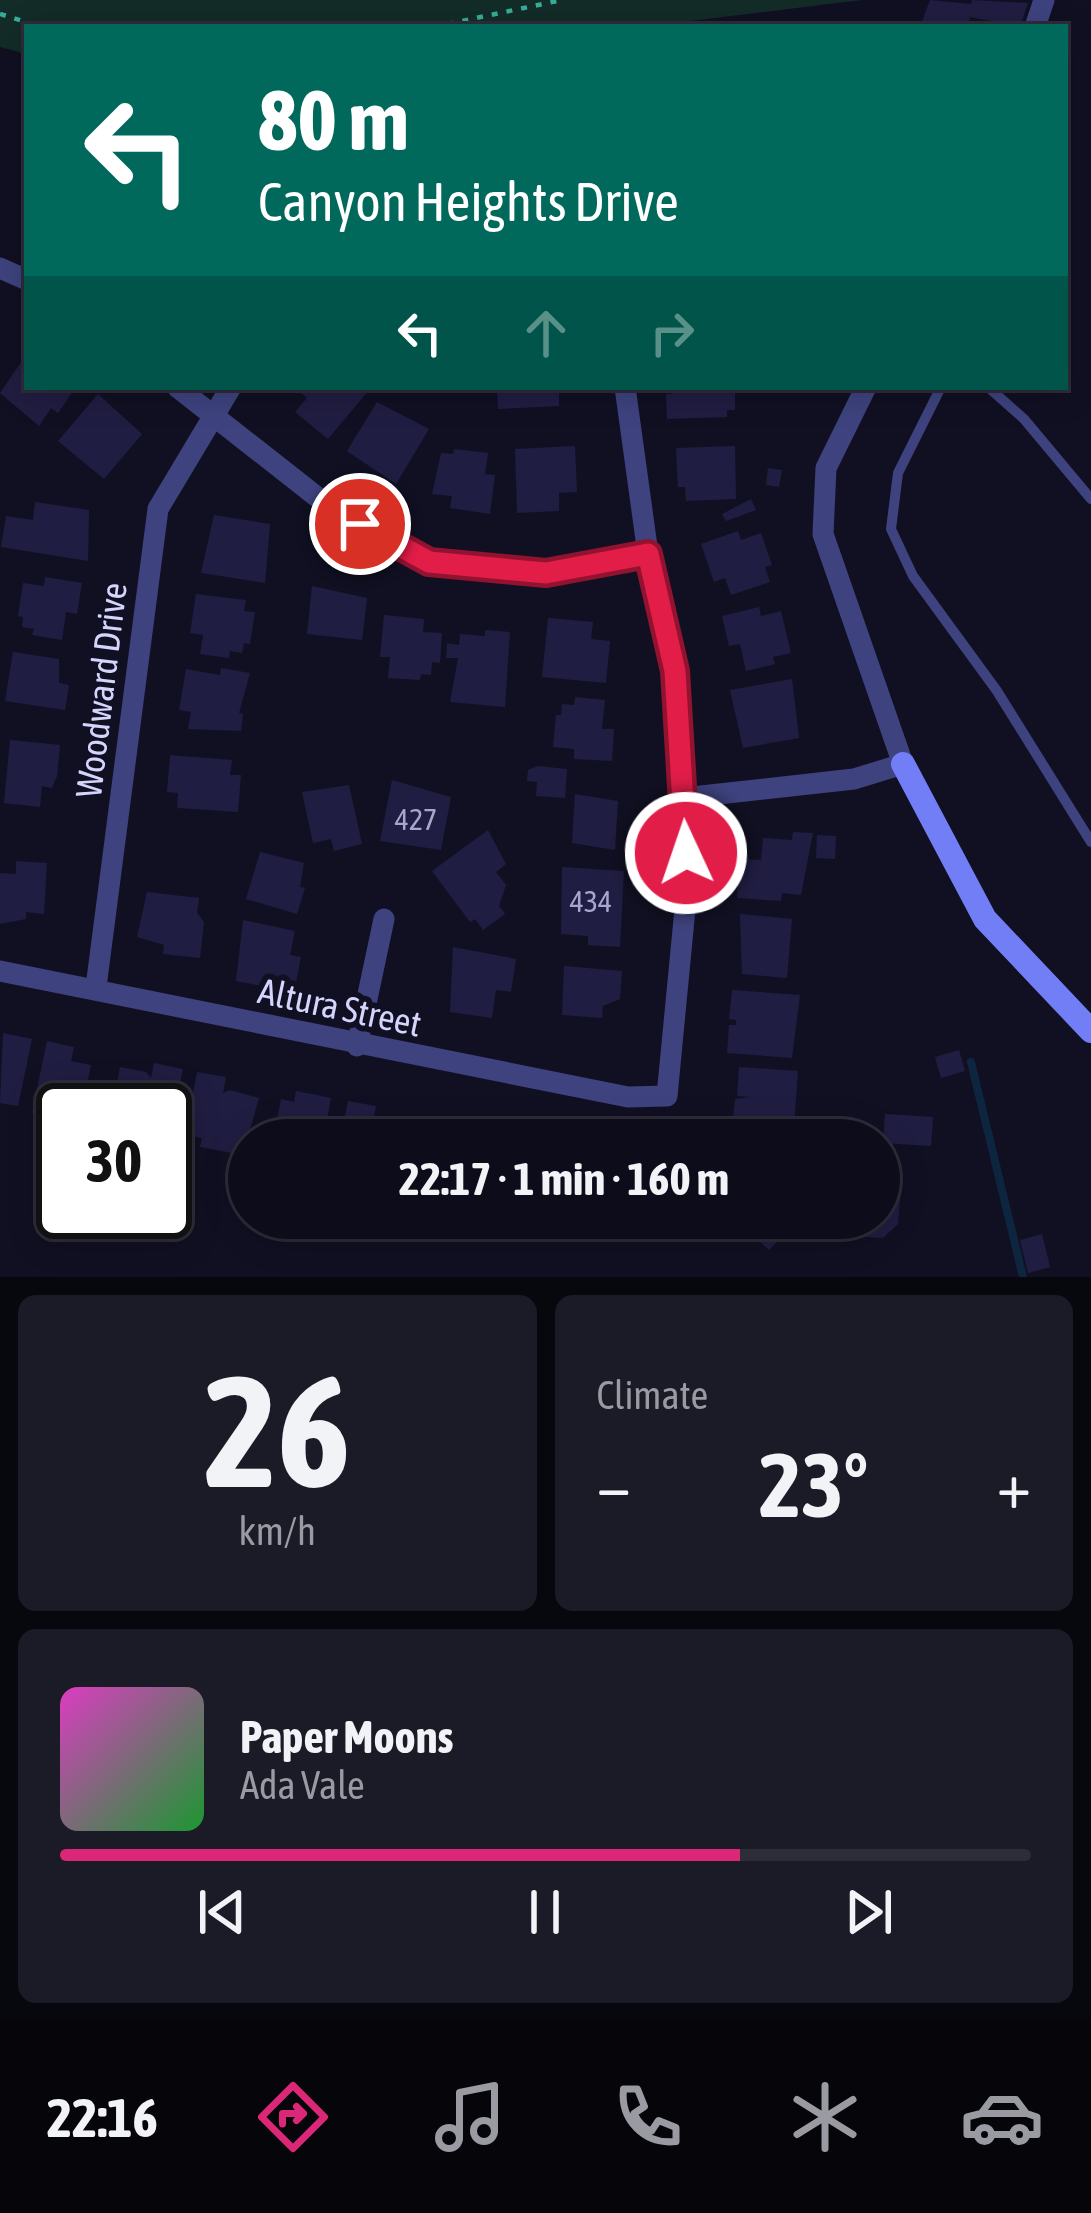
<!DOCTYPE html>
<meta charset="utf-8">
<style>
:root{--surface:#0d0c1a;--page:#1b1a27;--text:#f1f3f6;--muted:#9a9ba2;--line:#2d2c39;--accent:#db2777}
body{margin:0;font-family:"Asap Condensed",sans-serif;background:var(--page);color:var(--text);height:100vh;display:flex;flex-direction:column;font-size:45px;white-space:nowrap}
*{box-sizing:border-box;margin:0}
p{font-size:39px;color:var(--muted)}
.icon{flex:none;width:66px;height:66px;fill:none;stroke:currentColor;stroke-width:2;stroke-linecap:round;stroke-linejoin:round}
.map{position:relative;height:1277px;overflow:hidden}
.panel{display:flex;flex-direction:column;gap:18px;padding:18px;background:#07070e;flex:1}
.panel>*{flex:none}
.hud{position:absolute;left:24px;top:24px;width:1044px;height:366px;border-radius:0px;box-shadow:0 6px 30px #0003,0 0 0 3px var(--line);background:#00695c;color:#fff;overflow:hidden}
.speed{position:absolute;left:36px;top:1083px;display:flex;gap:24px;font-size:60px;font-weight:700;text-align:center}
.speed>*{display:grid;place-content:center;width:156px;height:156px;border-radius:50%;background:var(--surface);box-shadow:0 6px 30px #0003,0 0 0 3px var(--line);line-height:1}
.speed .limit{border:6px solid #111;border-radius:18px;background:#fff;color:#111}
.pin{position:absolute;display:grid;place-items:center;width:102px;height:102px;color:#fff;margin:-51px;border:6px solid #fff;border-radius:50%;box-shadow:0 3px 12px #0007}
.me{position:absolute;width:132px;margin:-66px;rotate:357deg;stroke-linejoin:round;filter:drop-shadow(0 0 9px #0008)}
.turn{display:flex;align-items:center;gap:42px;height:252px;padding:0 36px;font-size:54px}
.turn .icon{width:156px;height:156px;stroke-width:2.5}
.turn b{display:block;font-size:84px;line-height:102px}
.lanes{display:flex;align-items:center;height:114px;padding:0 36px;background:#0003;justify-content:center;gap:60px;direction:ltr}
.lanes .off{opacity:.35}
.big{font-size:90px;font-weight:700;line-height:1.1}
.panel .card{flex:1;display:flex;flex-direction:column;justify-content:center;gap:18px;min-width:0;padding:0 42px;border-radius:18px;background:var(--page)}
.panel .dial{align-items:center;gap:0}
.dial b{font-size:156px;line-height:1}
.song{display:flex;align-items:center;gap:36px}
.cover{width:144px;height:144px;border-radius:18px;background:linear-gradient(135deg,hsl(310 70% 55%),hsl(130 70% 35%))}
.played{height:12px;border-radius:6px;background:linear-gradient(90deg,var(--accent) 70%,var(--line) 70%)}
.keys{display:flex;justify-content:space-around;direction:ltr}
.heat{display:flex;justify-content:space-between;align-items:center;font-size:66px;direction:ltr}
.panel .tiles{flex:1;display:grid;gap:18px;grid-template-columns:1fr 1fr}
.card:last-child{grid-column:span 2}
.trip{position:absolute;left:228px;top:1119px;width:672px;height:120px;border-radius:60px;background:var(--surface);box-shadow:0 6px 30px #0003,0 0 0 3px var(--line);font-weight:700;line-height:120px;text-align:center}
.menu{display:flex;height:192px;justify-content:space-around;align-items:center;background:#05050a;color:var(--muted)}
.menu .icon{width:84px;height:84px}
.menu .on{color:var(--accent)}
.menu b{font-size:54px;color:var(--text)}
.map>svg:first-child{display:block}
.green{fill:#132c28}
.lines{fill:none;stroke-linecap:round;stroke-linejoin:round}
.stream{stroke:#0d253e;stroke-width:8}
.building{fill:#201d42}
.path{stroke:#37ad98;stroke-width:4.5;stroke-dasharray:6 9;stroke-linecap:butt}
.lane{stroke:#3e437f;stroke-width:10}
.street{stroke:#3e437f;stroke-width:21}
.secondary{stroke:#727ef6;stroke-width:24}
.route-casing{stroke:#92132f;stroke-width:30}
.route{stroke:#e11d48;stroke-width:21}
.labels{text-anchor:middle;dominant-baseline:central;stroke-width:12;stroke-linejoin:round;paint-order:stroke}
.number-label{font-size:30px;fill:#a7a6ce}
.street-label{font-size:36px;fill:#d4d4fc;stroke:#111023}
</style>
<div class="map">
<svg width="1091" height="1277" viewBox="0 0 1091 1277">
<rect width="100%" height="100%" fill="#111023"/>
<!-- green -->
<polygon class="green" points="0,0 862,0 640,27 27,27 27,54 0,47"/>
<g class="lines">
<!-- stream -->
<polyline class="stream" points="971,1062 1023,1277"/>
</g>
<!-- building -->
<g class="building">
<polygon points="930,0 971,4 972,0 1028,3 1020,27 970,17 967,27 920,27"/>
<polygon points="24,358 27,387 76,387 58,413 51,408 39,426 0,393"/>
<polygon points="294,387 365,387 369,390 328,439 295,412 307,398"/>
<polygon points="497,387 559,387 559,406 498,409"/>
<polygon points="671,387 727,387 735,390 735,410 727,410 727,417 667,419 666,394 672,394"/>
<polygon points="98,394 142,434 104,479 58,441"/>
<polygon points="377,402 429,429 396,484 347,451"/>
<polygon points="575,446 577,492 559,493 559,511 517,513 515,449"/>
<polygon points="735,446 736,499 686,501 685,487 678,487 676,448"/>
<polygon points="454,449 488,453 485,474 495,475 490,514 450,508 452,496 432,494 441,453 453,454"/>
<polygon points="768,468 782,470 779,487 766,485"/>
<polygon points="751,499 756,510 726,521 722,514"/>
<polygon points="35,502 89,510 88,561 1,547 6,516 33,520"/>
<polygon points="214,515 270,524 265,583 201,573"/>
<polygon points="738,531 741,540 761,533 772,565 765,567 770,582 731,595 725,578 714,582 701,544"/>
<polygon points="45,577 82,583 77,614 66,612 62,640 32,635 34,629 22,627 23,617 18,616 23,583 44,586"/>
<polygon points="312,586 367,598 362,640 307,634"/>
<polygon points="196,594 246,600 244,611 255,612 250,644 244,643 242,653 230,651 229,658 200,654 203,635 190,633"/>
<polygon points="759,607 761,616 781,611 791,653 773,657 775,664 746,671 740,644 729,646 722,616"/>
<polygon points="384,615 424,619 423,632 442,633 440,663 432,662 431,675 421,674 420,680 388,678 390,657 380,657"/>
<polygon points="548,618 593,622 591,639 610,641 606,683 542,677"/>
<polygon points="485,630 510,632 505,707 450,702 458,658 446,658 447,643 459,645 460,634 485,636"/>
<polygon points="13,652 59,659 59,683 69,685 65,710 5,701"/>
<polygon points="221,668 250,673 239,713 243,714 241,731 188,729 191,712 179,710 186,669 220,675"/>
<polygon points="792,679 799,738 743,748 730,690"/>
<polygon points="575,697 605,700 602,729 614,729 612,761 574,759 574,749 553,747 556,715 561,715 562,704 574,705"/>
<polygon points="10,740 60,745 57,776 52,788 42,786 40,807 4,803"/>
<polygon points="170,755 232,760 230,775 241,775 238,812 177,808 178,793 167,792"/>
<polygon points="538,766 567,769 565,798 536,796 537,782 527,781 528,770"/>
<polygon points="392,780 451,797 441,850 380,841"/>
<polygon points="349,785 362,844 334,851 331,839 313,843 302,792"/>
<polygon points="575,794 618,801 615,850 572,843"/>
<polygon points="488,830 506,864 496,872 506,885 499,906 505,914 483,930 475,919 470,922 432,871"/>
<polygon points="793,832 813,833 801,895 782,893 781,901 737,898 739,859 761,860 763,838 792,840"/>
<polygon points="817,835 836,836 835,859 816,858"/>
<polygon points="260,852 304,863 300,887 305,888 297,914 246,899"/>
<polygon points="16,861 47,863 44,914 26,912 26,919 0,924 0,873 16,874"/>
<polygon points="562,867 624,871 620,947 588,945 588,936 561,934"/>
<polygon points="147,892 199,898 197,913 204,922 200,958 163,954 164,945 137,937"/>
<polygon points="740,914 792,919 787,978 742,974"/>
<polygon points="243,920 295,931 290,955 301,957 294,992 236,981"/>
<polygon points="453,947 516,959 511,992 496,990 492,1018 450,1012"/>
<polygon points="564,966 622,971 620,999 603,1006 602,1018 562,1015"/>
<polygon points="732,990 800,995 792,1058 727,1053 729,1025 736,1025 736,1020 729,1019"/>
<polygon points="3,1033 32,1039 18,1106 0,1103"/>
<polygon points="47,1041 74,1047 71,1061 91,1065 82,1110 57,1108 55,1117 32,1113"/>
<polygon points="959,1050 965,1071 941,1078 935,1057"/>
<polygon points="154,1063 183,1069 170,1132 165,1131 165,1110 112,1110 120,1067 146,1072 151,1078"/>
<polygon points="739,1067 798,1071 793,1140 760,1140 733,1119 735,1099 751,1097 737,1096"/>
<polygon points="197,1072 226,1077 223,1093 230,1090 259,1098 243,1155 200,1147 202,1138 185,1135"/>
<polygon points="296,1091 331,1098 323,1140 273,1140 281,1099 294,1102"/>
<polygon points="348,1101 376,1106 373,1122 379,1118 405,1123 402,1140 340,1140"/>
<polygon points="885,1114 933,1117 931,1146 883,1143"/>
<polygon points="454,1122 483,1127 480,1140 451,1140"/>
<polygon points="412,1126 446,1132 444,1140 409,1140"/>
<polygon points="178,1152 192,1155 189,1171 174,1168"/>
<polygon points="879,1177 902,1178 898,1224 883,1238 864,1237 866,1218 879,1218"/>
<polygon points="594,1218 621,1218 618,1231 592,1227"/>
<polygon points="659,1218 715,1218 671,1243"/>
<polygon points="733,1218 785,1218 793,1225 769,1250"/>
<polygon points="1042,1234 1050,1267 1028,1273 1020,1240"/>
</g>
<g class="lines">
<!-- path -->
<g class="path">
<polyline points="0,14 42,27"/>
<polyline points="433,27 562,0"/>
</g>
<!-- lane -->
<g class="lane">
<polyline points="941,387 898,473 891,529 913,576 997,691 1091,842"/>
<polyline points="988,387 1024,419 1091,499"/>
</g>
<!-- street -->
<g class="street">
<polyline points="1035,27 1044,0"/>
<polyline points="0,268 27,280"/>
<polyline points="177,387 326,504 429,563 546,573 648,554"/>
<polyline points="683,798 854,779 903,764 823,534 826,468 866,387"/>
<polyline points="0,971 628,1097 667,1096 685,909 683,798 675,671 648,554 625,387"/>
<polyline points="96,987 158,509 231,387"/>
<polyline points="357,1046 384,919"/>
</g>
<!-- secondary -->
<polyline class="secondary" points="903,764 985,919 1091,1031"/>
</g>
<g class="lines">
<defs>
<polyline id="route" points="360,524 429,562 546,573 648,554 675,671 686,853"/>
</defs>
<!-- route casing -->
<use href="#route" class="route-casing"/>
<!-- route -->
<use href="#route" class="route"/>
</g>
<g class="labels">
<!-- number labels -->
<g class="number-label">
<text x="416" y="819">427</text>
<text x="591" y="901">434</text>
</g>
<!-- street labels -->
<g class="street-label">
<text transform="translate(101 690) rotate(-83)">Woodward Drive</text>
<text transform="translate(340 1007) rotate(12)">Altura Street</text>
</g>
</g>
</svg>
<div class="speed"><div class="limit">30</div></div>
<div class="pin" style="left:360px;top:524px;background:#d93025"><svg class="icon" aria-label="arrive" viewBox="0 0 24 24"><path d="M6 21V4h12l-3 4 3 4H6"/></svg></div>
<svg class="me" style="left:686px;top:853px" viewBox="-20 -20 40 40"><circle r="17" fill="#e11d48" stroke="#fff" stroke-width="3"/><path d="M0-11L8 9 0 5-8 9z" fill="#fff"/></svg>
<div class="trip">22:17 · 1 min · 160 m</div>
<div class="hud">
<div class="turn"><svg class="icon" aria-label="left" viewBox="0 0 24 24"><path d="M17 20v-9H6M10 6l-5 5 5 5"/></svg><div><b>80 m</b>Canyon Heights Drive</div></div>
<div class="lanes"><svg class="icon" aria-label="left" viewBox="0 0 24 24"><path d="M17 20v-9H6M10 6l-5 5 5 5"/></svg><svg class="icon off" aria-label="ahead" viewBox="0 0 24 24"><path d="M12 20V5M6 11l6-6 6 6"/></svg><svg class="icon off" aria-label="right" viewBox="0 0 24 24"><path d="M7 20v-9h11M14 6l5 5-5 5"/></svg></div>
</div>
</div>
<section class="panel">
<div class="tiles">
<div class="card dial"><b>26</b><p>km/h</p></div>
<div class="card"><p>Climate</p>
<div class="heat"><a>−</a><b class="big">23°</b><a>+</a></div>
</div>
<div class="card">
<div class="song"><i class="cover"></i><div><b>Paper Moons</b><p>Ada Vale</p></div></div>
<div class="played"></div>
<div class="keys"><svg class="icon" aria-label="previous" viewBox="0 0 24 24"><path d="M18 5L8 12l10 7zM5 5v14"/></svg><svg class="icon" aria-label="pause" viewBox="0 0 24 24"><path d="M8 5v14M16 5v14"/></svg><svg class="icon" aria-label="next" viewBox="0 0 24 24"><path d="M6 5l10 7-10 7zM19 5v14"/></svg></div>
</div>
</div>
</section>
<nav class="menu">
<b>22:16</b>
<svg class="icon on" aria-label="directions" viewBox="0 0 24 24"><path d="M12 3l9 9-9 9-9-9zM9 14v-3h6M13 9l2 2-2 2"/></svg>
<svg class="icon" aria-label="music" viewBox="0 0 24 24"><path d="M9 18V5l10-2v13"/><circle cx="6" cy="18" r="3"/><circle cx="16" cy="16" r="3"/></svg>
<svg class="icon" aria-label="phone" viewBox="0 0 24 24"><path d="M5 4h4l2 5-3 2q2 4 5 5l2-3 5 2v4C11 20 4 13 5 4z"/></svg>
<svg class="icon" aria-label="climate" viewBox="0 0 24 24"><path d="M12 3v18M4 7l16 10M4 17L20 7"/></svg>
<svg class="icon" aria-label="car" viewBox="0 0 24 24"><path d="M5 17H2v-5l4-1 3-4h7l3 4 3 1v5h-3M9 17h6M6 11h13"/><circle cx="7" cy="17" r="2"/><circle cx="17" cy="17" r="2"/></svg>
</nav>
